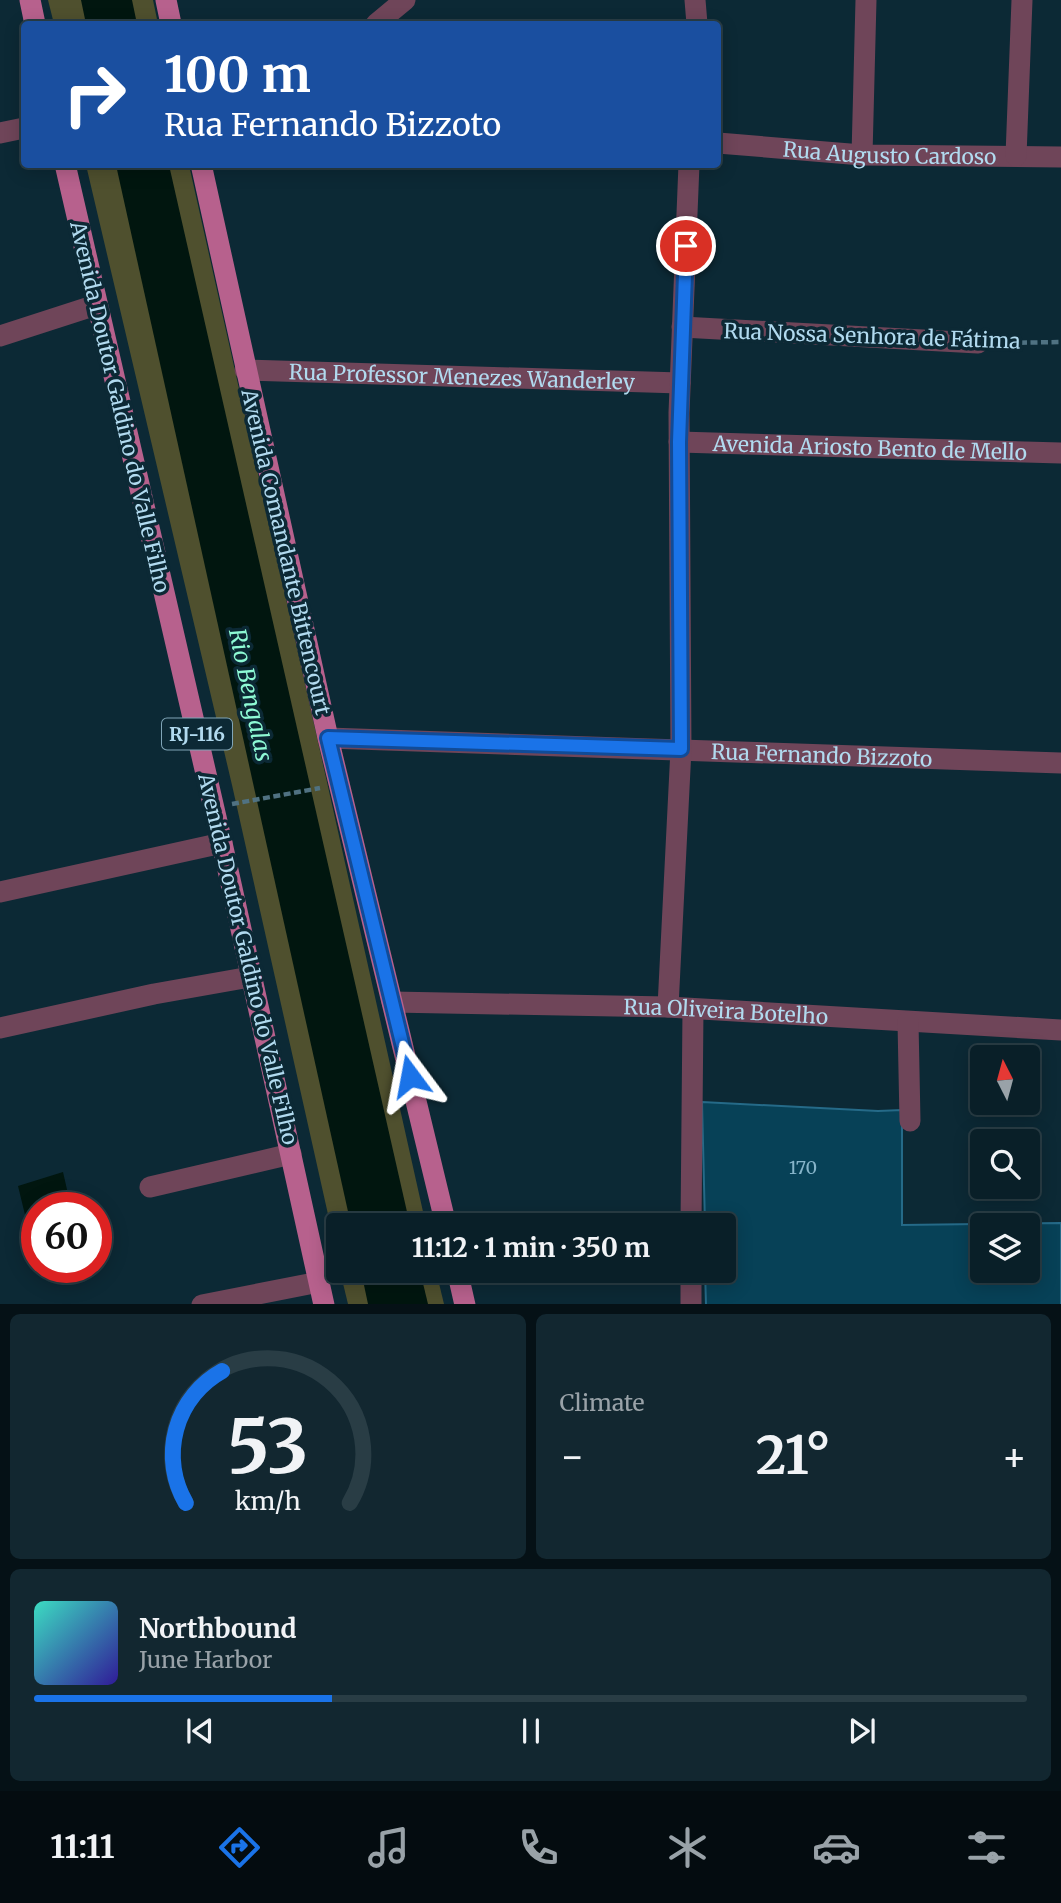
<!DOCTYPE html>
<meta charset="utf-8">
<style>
:root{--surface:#091f28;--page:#122730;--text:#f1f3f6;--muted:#99a2a8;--line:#293d45;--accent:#1a73e8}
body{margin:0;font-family:Merriweather,serif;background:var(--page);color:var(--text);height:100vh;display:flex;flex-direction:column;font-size:26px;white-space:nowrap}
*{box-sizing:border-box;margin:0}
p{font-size:23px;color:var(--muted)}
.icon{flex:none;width:38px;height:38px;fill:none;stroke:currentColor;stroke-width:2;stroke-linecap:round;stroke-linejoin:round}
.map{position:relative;height:1304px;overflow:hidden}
.panel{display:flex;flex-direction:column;gap:10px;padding:10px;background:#051116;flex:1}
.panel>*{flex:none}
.hud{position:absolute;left:21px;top:21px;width:700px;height:147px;border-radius:7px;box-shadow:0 4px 18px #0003,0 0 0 2px var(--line);background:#1a4fa0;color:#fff;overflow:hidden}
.needle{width:46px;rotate:354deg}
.buttons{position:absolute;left:970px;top:1045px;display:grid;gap:14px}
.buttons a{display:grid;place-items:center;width:70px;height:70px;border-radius:7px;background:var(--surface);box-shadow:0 4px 18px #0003,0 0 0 2px var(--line);font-size:35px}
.speed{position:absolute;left:21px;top:1192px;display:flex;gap:14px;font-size:35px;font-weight:700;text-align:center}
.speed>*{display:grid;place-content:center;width:91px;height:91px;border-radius:50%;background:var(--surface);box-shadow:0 4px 18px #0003,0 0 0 2px var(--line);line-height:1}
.speed .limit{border:10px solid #d22;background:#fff;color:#111}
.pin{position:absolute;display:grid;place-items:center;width:60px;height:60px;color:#fff;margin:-30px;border:4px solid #fff;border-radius:50%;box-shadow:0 2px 7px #0007}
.me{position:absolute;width:77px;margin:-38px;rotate:347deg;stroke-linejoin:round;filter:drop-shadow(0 0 5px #0008)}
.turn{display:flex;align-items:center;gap:24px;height:147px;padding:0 28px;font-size:32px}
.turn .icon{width:91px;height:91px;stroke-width:2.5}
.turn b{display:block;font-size:49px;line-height:60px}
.big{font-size:52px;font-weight:700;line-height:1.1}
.panel .card{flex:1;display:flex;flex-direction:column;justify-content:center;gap:10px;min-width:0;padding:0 24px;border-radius:10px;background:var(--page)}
.panel .dial{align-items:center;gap:0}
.dial svg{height:182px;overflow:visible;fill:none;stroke:var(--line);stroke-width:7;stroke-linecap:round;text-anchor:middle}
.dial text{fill:var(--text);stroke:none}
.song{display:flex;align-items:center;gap:21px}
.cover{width:84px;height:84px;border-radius:10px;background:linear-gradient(135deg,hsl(170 70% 55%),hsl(250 70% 35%))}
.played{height:7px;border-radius:4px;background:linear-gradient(90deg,var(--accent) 30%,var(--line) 30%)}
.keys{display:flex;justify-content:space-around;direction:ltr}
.heat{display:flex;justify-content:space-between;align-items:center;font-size:38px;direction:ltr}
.panel .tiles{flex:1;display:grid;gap:10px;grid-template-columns:1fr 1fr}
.card:last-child{grid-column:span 2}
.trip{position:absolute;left:326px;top:1213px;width:410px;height:70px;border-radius:7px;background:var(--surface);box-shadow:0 4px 18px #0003,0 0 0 2px var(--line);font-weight:700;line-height:70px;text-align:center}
.menu{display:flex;height:112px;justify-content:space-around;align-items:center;background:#040c10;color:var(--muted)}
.menu .icon{width:49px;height:49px}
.menu .selected{color:var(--accent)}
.menu b{font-size:32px;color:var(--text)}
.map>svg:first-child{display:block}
.green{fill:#4f502e}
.water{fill:#01160f}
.building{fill:#074157;stroke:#256a88;stroke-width:2;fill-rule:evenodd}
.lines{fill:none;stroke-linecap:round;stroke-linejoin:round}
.path{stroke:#507282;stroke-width:4.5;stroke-dasharray:7 3.5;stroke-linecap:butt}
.minor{stroke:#6f4559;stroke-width:21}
.major{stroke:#b7618d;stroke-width:21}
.route-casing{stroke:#114b97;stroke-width:18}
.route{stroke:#1a73e8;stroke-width:12}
.labels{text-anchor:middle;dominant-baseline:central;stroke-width:7;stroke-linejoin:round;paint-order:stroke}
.number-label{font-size:18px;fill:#86b4c9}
.shield{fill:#0c2935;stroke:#80a5b7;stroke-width:2}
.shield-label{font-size:19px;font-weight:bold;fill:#b1daef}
.street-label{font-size:21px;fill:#b1daef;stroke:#0c2935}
.water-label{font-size:23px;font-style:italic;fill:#8efad5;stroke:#0c2935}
</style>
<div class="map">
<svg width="1061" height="1305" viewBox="0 0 1061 1305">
<rect width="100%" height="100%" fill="#0c2935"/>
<!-- green -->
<g class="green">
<polygon points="48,0 153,0 158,24 54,24"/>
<polygon points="86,165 189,165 426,1225 338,1225 338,1259 232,785"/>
<polygon points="340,1271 436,1271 444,1304 348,1304"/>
</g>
<!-- water -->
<g class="water">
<polygon points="81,0 132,0 137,24 86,24"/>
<polygon points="116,165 169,165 410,1225 351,1225"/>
<polygon points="63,1172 71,1207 37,1208 37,1264 18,1186"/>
<polygon points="108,1225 111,1251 96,1255 96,1228"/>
<polygon points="361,1271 420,1271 428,1304 368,1304"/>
</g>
<!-- building -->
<path class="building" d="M702,1102L878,1111L902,1110V1225L1061,1223V1305H706L705,1270H723V1225H705ZM982,1225H1027V1270H982Z"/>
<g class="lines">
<!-- path -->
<g class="path">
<polyline points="999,343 1061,342"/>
<polyline points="232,804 320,788"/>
</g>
<!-- minor -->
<g class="minor">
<polyline points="695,0 697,24"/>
<polyline points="376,24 405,0"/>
<polyline points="0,133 24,128"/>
<path id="s1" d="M718,143L862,155L1061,157"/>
<polyline points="862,155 866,0"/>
<polyline points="1016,156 1022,0"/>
<polyline points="682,327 978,343"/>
<polyline points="0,336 96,305"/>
<path id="s2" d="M245,370L680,383"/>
<path id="s3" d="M679,442L1061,453"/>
<path id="s4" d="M328,738L1061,763"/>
<polyline points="0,892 222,843"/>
<path id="s5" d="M392,1002L668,1007L1061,1030"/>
<polyline points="668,1007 681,749 679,413 689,164"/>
<polyline points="908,1022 910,1121"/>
<polyline points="0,1028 154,994 250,977"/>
<polyline points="150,1187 291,1154"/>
<polyline points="691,1225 693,1009"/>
<polyline points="202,1305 319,1282"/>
<polyline points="691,1305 691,1270"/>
</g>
<!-- major -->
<g class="major">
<polyline points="30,0 35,24"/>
<polyline points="166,0 171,24"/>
<polyline points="65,164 222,843 324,1305"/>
<polyline points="201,164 328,738 446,1225"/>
<polyline points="457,1270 465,1305"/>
</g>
</g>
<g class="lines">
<defs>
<polyline id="route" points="410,1076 328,738 681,749 679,442 686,246"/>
</defs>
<!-- route casing -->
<use href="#route" class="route-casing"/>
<!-- route -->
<use href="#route" class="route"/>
</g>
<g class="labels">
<!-- number labels -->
<g class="number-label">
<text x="803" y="1167">170</text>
</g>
<!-- shield labels -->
<rect class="shield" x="162" y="718.5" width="70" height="31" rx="5"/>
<g class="shield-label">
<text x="197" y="734">RJ-116</text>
</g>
<!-- street labels -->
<g class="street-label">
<text stroke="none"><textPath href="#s1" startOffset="172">Rua Augusto Cardoso</textPath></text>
<text transform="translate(872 336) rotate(2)">Rua Nossa Senhora de Fátima</text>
<text stroke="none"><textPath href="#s2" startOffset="217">Rua Professor Menezes Wanderley</textPath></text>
<text transform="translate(120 407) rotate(77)">Avenida Doutor Galdino do Valle Filho</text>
<text stroke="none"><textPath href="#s3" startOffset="191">Avenida Ariosto Bento de Mello</textPath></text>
<text transform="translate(286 552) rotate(77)">Avenida Comandante Bittencourt</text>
<text stroke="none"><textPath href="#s4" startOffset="494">Rua Fernando Bizzoto</textPath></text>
<text transform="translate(248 959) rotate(77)">Avenida Doutor Galdino do Valle Filho</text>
<text stroke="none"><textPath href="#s5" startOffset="334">Rua Oliveira Botelho</textPath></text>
</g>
<!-- water labels -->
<g class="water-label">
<text transform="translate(251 695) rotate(78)">Rio Bengalas</text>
</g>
</g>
</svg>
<div class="buttons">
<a><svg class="needle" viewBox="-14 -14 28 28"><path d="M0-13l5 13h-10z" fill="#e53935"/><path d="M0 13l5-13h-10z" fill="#99a2a8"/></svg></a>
<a><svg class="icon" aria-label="search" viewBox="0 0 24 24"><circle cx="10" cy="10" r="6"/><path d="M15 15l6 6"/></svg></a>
<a><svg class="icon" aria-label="layers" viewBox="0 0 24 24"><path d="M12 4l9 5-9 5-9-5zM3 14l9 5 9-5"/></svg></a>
</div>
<div class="speed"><div class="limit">60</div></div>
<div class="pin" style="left:686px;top:246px;background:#d93025"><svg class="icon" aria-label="arrive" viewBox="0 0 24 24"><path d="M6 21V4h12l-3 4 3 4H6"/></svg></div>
<svg class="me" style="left:410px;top:1076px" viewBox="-20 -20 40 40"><path d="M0-17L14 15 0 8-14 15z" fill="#1a73e8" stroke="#fff" stroke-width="4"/></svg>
<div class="trip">11:12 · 1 min · 350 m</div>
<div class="hud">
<div class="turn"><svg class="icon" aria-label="right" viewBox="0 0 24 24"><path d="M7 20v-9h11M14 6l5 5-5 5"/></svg><div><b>100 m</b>Rua Fernando Bizzoto</div></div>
</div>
</div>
<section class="panel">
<div class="tiles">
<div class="card dial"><svg viewBox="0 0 100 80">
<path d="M14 69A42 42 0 1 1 86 69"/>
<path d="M14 69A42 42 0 0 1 30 11" stroke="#1a73e8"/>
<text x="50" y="56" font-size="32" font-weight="700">53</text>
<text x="50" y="72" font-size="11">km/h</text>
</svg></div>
<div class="card"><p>Climate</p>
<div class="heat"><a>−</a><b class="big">21°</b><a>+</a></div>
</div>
<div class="card">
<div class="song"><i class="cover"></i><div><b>Northbound</b><p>June Harbor</p></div></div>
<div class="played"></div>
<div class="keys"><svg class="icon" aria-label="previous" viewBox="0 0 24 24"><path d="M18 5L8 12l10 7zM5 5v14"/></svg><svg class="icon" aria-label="pause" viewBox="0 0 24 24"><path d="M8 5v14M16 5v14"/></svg><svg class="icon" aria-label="next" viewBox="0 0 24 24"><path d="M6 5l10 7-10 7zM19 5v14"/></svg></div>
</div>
</div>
</section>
<nav class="menu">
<b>11:11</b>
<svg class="icon selected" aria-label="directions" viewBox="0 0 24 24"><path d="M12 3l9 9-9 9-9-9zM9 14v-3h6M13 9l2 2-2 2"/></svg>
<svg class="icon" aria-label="music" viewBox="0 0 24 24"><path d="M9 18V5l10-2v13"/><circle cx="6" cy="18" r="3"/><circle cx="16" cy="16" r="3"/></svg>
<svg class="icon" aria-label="phone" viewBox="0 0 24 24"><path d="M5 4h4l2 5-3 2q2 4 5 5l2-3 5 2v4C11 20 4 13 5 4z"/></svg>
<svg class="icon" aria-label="climate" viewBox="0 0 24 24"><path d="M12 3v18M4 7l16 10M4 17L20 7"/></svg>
<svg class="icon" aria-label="car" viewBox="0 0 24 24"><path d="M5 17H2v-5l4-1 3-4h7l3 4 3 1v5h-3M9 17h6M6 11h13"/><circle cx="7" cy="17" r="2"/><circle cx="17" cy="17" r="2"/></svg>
<svg class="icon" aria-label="filters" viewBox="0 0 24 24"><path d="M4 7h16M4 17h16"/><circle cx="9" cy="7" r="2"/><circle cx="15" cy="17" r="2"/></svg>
</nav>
